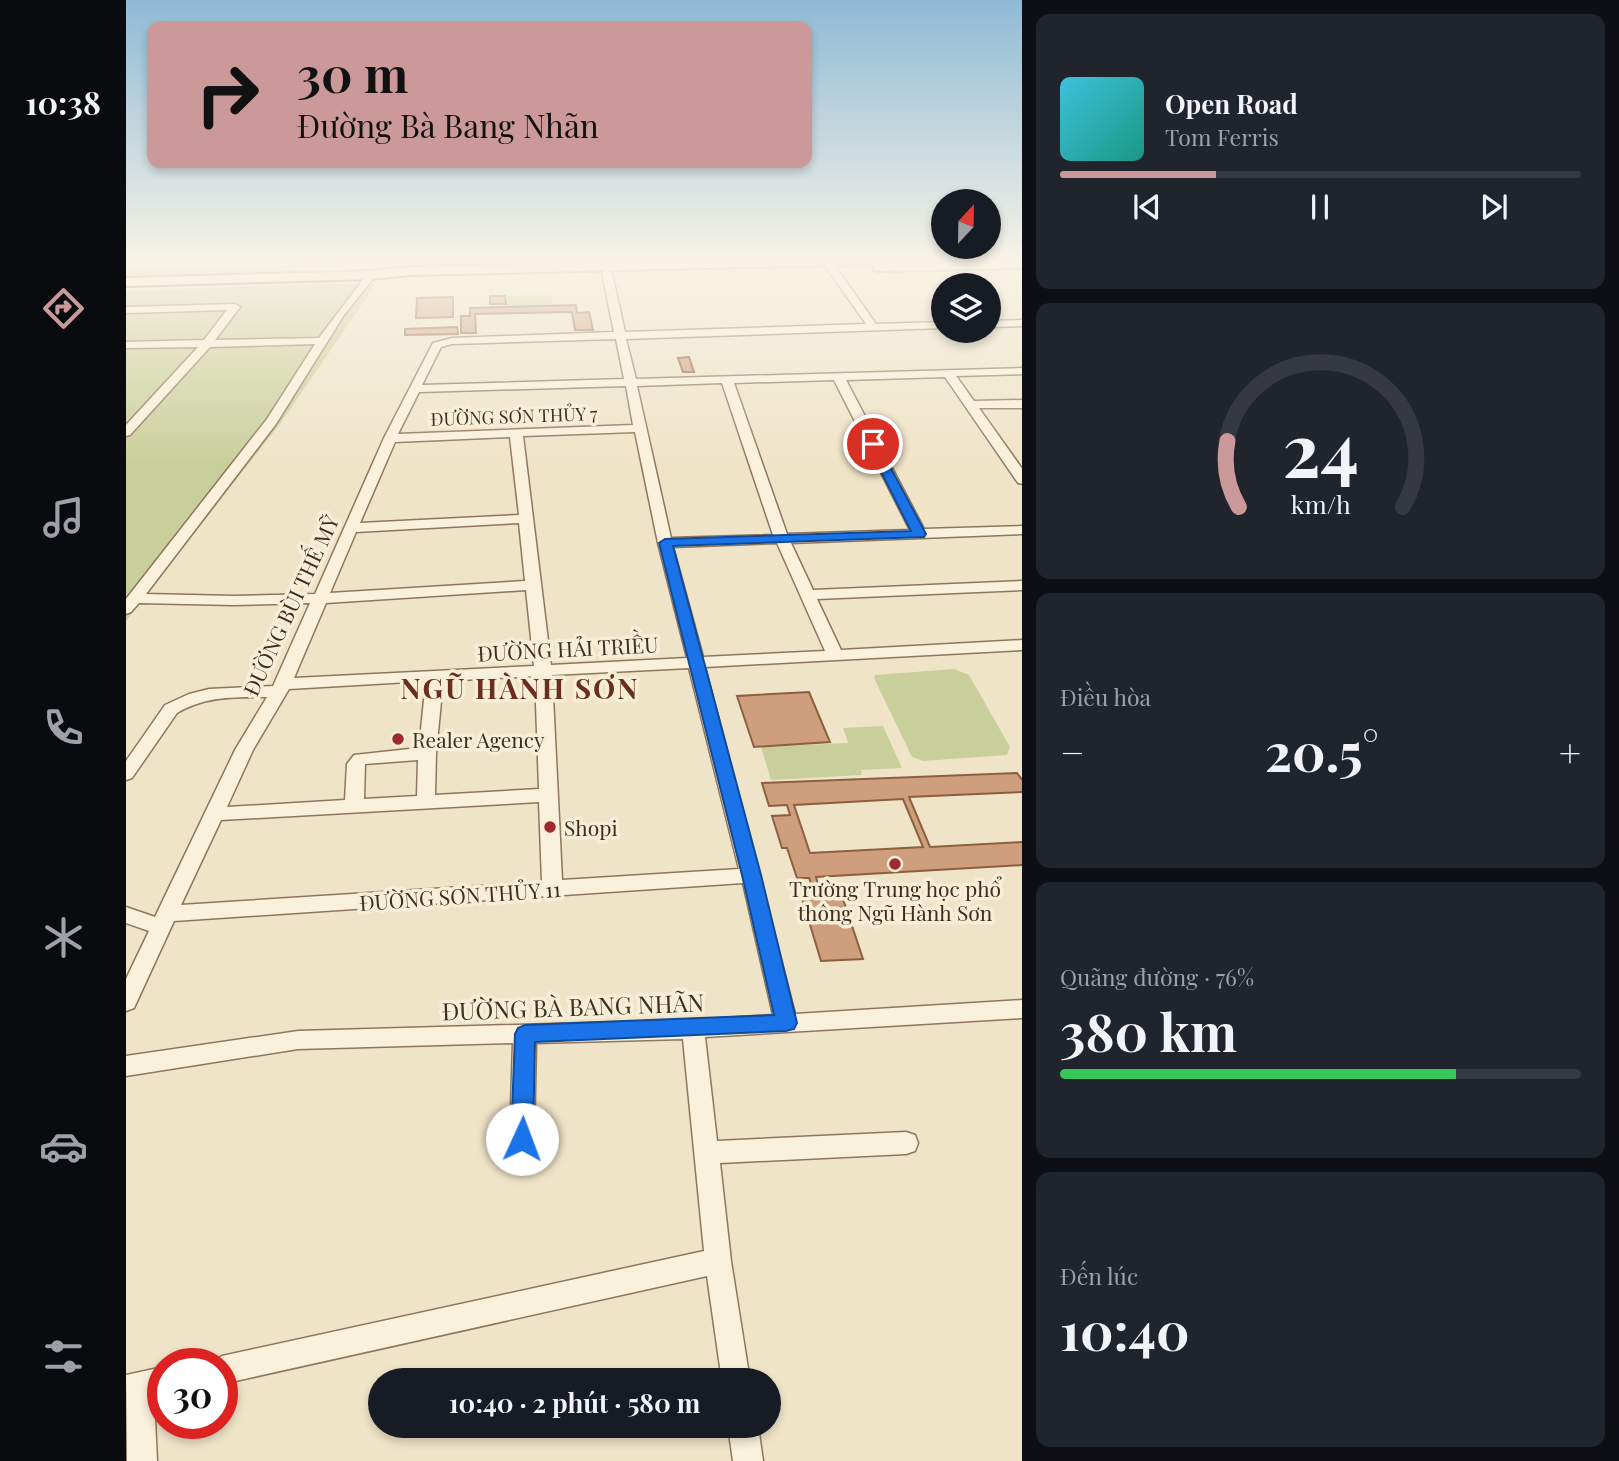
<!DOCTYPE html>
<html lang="vi">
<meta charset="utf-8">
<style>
:root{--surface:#171b24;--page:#20242c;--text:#f1f3f6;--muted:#9ea1a6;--line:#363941;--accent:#cc999b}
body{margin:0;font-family:"Playfair Display",serif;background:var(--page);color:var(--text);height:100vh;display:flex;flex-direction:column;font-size:26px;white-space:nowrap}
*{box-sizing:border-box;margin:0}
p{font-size:23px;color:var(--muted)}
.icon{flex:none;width:38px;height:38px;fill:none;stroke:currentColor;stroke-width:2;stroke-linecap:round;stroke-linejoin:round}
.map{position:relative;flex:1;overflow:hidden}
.panel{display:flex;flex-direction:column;gap:14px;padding:14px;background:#0d0f14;width:597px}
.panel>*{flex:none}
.top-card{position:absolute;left:21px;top:21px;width:665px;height:147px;border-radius:14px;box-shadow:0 4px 10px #0003;background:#cc999b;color:#111;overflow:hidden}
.needle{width:46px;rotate:22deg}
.tools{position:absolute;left:805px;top:189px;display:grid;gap:14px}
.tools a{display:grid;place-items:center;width:70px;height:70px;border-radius:50%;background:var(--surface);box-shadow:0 4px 10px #0003;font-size:35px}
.speed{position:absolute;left:21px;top:1348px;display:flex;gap:14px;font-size:35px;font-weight:700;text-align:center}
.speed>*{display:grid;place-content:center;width:91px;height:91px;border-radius:50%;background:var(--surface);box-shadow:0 4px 10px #0003;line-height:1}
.speed .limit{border:10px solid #d22;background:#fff;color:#111}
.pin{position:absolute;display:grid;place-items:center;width:60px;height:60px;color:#fff;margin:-30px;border:4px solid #fff;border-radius:50%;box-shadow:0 2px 7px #0007}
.me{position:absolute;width:77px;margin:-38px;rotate:2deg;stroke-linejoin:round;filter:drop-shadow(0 0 5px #0008)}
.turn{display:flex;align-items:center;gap:24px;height:147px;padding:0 35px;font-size:32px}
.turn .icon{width:91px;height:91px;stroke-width:2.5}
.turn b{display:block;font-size:49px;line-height:60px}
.big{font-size:52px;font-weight:700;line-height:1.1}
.panel .tile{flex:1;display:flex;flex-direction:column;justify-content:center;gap:10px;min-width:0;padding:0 24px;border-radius:14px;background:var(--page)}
.panel .dial{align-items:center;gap:0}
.dial svg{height:182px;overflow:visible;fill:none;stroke:var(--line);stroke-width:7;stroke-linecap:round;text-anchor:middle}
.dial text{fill:var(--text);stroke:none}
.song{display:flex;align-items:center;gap:21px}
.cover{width:84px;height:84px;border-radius:10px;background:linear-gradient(135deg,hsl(190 70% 55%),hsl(170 70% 35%))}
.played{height:7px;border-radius:4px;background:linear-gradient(90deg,var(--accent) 30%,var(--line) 30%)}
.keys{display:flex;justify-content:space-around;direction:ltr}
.heat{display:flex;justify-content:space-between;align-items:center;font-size:38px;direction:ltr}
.charge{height:10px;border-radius:5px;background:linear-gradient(90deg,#34c759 76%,var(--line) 0)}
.trip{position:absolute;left:242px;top:1368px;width:413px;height:70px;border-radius:35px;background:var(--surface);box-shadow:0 4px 10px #0003;font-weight:700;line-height:70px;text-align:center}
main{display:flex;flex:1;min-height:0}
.tabs{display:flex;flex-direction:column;width:126px;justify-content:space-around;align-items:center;background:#090b0e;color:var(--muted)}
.tabs .icon{width:49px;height:49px}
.tabs .current{color:var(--accent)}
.tabs b{font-size:32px;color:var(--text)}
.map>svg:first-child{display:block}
.green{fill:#c9cf9b}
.building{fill:#cf9f7d;stroke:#8d5f41;stroke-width:2;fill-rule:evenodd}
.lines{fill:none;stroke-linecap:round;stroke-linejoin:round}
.street-casing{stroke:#8d765c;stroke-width:3}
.secondary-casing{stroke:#6f573f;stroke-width:4}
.street{fill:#faf1dc;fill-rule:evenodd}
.secondary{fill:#faf1dc;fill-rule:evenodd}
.route{fill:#1a73e8;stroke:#114b97;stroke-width:2}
.poi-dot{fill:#9e2a2b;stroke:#f7eed8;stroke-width:2.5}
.labels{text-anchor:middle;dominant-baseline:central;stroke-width:7;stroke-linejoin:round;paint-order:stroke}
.far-street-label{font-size:18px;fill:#3d2e20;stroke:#f7eed8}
.street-label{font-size:21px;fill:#3d2e20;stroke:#f7eed8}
.poi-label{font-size:21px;fill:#3d2e20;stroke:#f7eed8;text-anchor:start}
.near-street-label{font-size:24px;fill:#3d2e20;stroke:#f7eed8}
.district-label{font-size:28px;font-weight:bold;letter-spacing:2px;fill:#6b2e1e;stroke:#f7eed8}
</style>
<main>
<nav class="tabs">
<b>10:38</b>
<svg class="icon current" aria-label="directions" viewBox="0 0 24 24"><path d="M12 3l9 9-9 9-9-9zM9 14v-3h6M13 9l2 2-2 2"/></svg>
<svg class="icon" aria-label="music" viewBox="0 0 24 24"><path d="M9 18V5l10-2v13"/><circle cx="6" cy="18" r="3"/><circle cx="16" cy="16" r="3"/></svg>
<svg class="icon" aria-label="phone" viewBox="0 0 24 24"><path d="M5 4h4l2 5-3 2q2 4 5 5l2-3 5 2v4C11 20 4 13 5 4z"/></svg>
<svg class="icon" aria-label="climate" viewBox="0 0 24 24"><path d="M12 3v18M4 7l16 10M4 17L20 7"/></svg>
<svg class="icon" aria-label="car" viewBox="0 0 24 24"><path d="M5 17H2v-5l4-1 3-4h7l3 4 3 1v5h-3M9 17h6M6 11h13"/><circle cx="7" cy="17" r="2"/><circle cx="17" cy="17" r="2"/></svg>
<svg class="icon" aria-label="filters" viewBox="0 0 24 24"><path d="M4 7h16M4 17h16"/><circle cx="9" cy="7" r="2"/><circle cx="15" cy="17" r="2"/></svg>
</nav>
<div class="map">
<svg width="897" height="1461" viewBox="0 0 897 1461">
<rect width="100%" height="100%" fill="#f0e4c8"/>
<!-- green -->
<g class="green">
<polygon points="0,260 220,260 210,268 192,271 0,276"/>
<polygon points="198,284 250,284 156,421 0,621 0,291"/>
<polygon points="425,295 427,305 382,307 381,296"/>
<polygon points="828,669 843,675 884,747 881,755 797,761 786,757 748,678 749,675"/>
<polygon points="757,726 776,768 735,770 736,775 645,780 635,747 722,743 717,728"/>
</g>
<!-- building -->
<g class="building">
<polygon points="364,296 379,296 380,304 364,304"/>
<polygon points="327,297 327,317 290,318 291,298"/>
<polygon points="450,305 451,313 463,312 467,330 449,330 446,312 349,314 350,333 335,333 335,316 344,316 344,308"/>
<polygon points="331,327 332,334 279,335 279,329"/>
<polygon points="563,357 568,372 557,372 552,358"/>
<polygon points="683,692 704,742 628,747 611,696"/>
<path d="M891,773L897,781V792L783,797L804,847L897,842V865L690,877L695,894L715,893L737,959L695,961L675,895L689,894L683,878H671L661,848H656L646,816L664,815L661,805L643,806L636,783ZM777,799L797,847L684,853L668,805Z"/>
</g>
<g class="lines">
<defs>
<g id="street">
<path d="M695,260H705L750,324L817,322V328L500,339L510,379L897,368V374L830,376L848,401L897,400V408H853L897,470V484L892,483L819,377L720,380L798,529L897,526V534L665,543L687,590L897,581V590L691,599L715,650L897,640V650L579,667L669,1014L897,1000V1018L579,1037L591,1141L780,1132L789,1135L792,1143L789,1151L780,1154L594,1163L605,1261L624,1381H596L581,1276L96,1384V1363H85L96,1356L578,1251L557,1039L410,1043L408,1139L405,1147L396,1150L387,1147L384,1139L387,1043L172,1049L0,1076V1056L172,1031L567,1020L647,1015L617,883L48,921L8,1008L0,1011V979L23,931L0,923V907L29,917L109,750L141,697C109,697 79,696 51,713L6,778L0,780V761L39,705L63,694L83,689L147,686L184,603L108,605L13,603L5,612L0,614V599L141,419L189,344L84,347L4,435L0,436V425L72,347L0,348V342L78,340L101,310L0,313V307L109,304L114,307L89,340L193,338L242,273L250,275L218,315L150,424L20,594L108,596L189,594L258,438L307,343L326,338L488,332L476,273L481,270L486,273L499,332L740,324ZM490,339L498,379L296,385L315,347L326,344ZM708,380L784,530L661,534L608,383ZM596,383L647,535L545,538L511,386ZM500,386L507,425L272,434L293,392ZM509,432L532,543L561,658L425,665L397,436ZM384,437L393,515L234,523L269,442ZM393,523L399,581L204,593L230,532ZM651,543L699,651L577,657L547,547ZM400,590L408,666L168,678L200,603ZM563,668L613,869L436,880L426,675ZM409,676L413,789L309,795L310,753L317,681ZM300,681L293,748L228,755L221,764L219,800L101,807L127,750L163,689ZM292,760L291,796L238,799L239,764ZM413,802L416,882L55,905L95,820Z"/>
<polygon points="897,320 897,326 863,327 863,321"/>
<polygon points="37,1367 37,1395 28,1397 31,1461 1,1461 0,1375"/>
<polygon points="602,1426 632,1426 637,1461 607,1461"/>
</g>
<polygon id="secondary" points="590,260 774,260 772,263 897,260 897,268 753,271 748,270 748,264 284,275 245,279 0,286 0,278 245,271 284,267"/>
</defs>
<!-- street casing -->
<use href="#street" class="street-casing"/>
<!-- secondary casing -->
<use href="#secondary" class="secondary-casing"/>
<!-- street -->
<use href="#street" class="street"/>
<!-- secondary -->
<use href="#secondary" class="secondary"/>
</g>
<!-- sky -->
<linearGradient id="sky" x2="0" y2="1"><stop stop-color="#8fbad6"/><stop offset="0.56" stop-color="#f8f3e6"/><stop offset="1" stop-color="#f8f3e6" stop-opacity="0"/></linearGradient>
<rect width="897" height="465" fill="url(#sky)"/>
<!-- route -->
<polygon class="route" points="747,441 752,444 800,534 798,537 547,546 635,875 671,1023 668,1029 660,1031 409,1042 407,1139 404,1146 396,1149 388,1146 385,1139 389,1034 392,1028 399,1025 648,1015 616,875 533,543 539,539 785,531 741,444"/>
<!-- markers -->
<g class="poi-dot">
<circle cx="272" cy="739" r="7"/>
<circle cx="424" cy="827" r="7"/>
<circle cx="769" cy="864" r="7"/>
</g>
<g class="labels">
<!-- far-street labels -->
<g class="far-street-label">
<text transform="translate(388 416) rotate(-2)">ĐƯỜNG SƠN THỦY 7</text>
</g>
<!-- street labels -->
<g class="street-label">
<text transform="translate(164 605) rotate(-65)">ĐƯỜNG BÙI THẾ MỸ</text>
<text transform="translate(442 648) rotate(-3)">ĐƯỜNG HẢI TRIỀU</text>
<text transform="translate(334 895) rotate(-4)">ĐƯỜNG SƠN THỦY 11</text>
</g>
<!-- poi labels -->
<g class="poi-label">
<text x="286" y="739">Realer Agency</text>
<text x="438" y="827">Shopi</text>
<text x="769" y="888" text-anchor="middle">Trường Trung học phổ<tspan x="769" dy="24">thông Ngũ Hành Sơn</tspan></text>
</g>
<!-- near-street labels -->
<g class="near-street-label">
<text transform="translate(447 1006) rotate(-2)">ĐƯỜNG BÀ BANG NHÃN</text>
</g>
<!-- district labels -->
<g class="district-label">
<text x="394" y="687">NGŨ HÀNH SƠN</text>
</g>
</g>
</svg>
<div class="tools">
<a><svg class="needle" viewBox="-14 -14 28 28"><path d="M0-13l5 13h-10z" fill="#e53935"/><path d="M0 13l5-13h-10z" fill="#9ea1a6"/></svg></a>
<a><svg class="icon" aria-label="layers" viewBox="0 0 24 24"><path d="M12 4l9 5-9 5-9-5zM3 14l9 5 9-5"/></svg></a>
</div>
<div class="speed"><div class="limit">30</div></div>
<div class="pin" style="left:747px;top:444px;background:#d93025"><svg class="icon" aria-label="arrive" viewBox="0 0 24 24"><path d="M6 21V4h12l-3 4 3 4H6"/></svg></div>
<svg class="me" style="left:396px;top:1139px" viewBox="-20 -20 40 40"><circle r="19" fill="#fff"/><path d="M0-13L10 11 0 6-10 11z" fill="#1a73e8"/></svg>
<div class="trip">10:40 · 2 phút · 580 m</div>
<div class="top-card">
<div class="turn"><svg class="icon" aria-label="right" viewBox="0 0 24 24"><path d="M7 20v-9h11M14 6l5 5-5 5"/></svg><div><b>30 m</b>Đường Bà Bang Nhãn</div></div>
</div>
</div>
<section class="panel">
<div class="tile">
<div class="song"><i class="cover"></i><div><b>Open Road</b><p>Tom Ferris</p></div></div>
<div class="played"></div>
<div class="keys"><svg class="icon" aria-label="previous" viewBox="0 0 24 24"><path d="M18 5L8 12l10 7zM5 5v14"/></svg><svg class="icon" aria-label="pause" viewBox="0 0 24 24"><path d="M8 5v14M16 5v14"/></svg><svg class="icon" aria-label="next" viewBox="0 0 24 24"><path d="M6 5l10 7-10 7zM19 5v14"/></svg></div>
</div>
<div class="tile dial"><svg viewBox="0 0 100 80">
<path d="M14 69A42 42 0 1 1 86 69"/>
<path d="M14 69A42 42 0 0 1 9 40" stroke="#cc999b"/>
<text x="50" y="56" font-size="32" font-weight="700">24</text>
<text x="50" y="72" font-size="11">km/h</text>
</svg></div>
<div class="tile"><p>Điều hòa</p>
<div class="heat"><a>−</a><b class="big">20.5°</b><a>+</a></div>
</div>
<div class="tile"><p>Quãng đường · 76%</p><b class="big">380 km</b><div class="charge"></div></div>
<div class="tile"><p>Đến lúc</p><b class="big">10:40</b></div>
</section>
</main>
